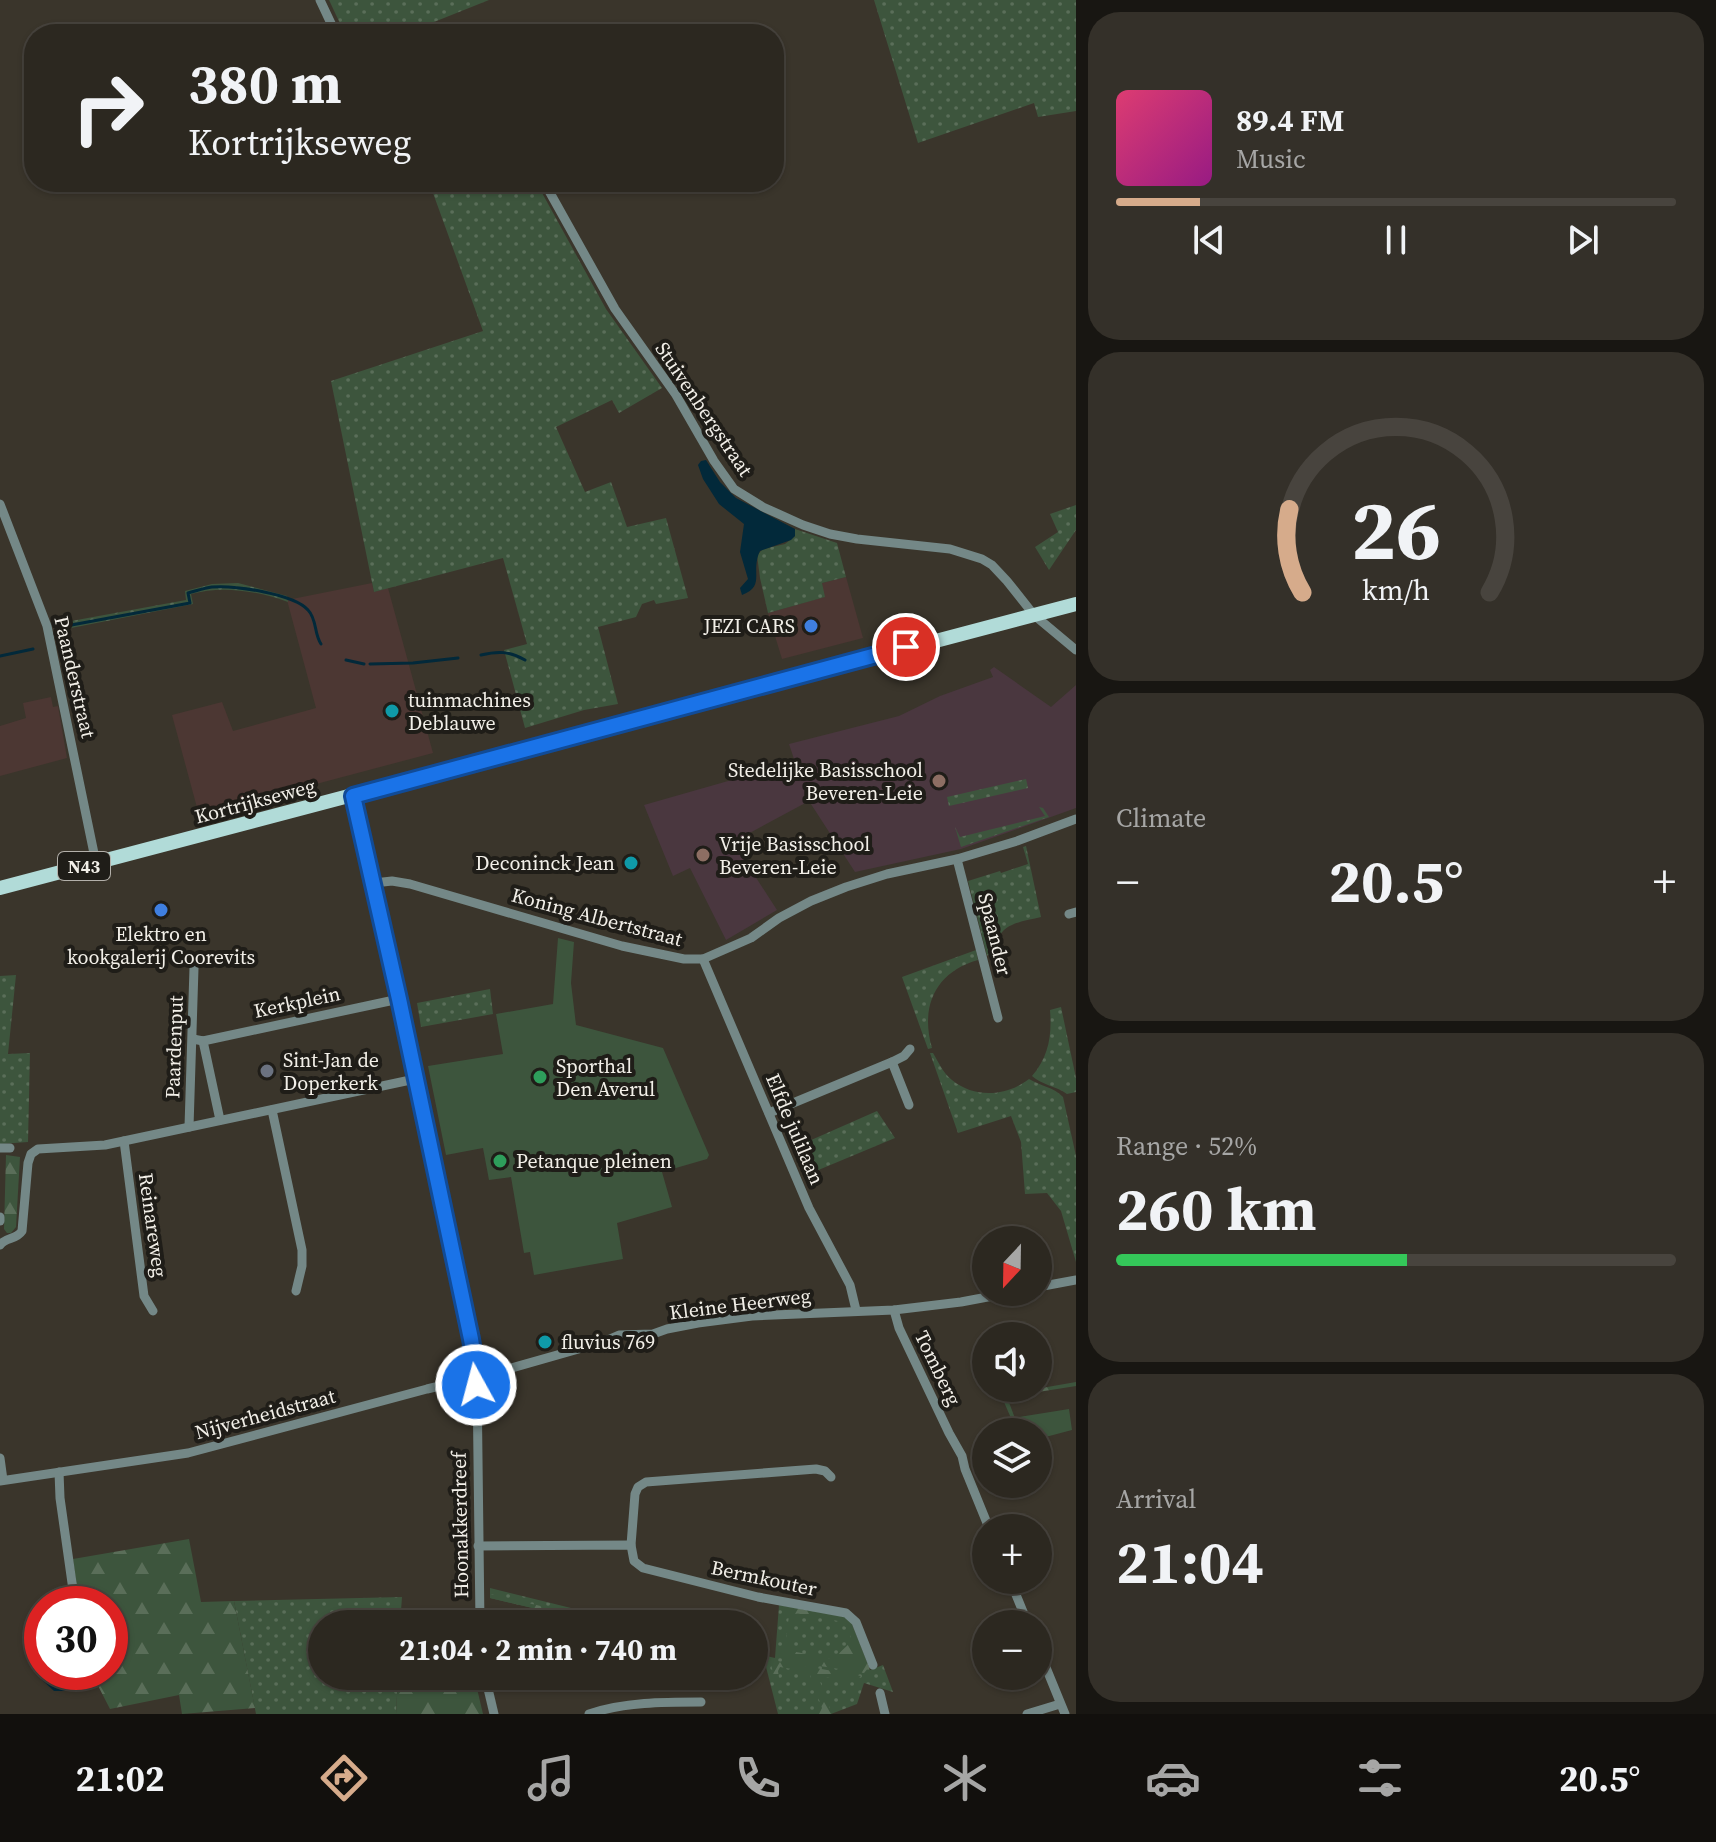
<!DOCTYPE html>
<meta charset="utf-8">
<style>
:root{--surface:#2c2820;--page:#343029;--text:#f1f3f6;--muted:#a6a6a5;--line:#48443e;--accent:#d6ab8b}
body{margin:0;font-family:"Source Serif 4",serif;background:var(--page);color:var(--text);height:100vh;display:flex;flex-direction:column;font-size:30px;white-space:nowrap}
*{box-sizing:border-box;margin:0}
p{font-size:26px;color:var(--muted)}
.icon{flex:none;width:44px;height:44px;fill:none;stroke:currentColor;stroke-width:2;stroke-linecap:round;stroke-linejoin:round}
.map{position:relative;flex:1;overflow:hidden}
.drawer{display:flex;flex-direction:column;gap:12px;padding:12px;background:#181612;width:640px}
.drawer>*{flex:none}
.banner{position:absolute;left:24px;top:24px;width:760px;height:168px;border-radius:32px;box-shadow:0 2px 6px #0004,0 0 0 2px var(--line);background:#2c2820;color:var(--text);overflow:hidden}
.needle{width:52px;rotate:202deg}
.tools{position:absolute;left:972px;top:1226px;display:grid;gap:16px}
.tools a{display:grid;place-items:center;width:80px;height:80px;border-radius:50%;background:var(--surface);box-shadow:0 2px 6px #0004,0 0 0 2px var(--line);font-size:40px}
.speed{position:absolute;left:24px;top:1586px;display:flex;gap:16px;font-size:40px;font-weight:700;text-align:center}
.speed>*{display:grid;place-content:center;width:104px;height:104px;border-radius:50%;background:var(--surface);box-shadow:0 2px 6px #0004,0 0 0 2px var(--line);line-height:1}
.speed .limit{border:12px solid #d22;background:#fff;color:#111}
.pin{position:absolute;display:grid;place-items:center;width:68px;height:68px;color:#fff;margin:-34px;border:4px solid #fff;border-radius:50%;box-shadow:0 2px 8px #0007}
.me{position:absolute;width:88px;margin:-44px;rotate:353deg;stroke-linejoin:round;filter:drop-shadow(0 0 6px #0008)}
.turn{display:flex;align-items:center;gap:28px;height:168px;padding:0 32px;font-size:36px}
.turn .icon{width:104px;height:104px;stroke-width:2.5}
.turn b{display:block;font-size:56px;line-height:68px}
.big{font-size:60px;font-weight:700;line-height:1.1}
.drawer .tile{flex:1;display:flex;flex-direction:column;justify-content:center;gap:12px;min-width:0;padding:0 28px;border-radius:32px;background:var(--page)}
.drawer .dial{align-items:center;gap:0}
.dial svg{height:208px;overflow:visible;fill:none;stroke:var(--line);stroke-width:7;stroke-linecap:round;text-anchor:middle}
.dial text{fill:var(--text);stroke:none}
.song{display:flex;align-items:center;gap:24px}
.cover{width:96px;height:96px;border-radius:12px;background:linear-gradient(135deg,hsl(340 70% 55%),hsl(310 70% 35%))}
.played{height:8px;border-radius:4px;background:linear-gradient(90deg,var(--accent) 15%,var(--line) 15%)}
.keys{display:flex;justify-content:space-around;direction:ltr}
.heat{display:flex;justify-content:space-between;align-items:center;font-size:44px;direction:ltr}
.charge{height:12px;border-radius:6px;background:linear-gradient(90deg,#34c759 52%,var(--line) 0)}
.trip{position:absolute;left:308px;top:1610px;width:460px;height:80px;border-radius:40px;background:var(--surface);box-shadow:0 2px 6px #0004,0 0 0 2px var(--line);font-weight:700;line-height:80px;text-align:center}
.dock{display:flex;height:128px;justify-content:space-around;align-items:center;background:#12100d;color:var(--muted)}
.dock .icon{width:56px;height:56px}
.dock .active{color:var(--accent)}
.dock b{font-size:36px;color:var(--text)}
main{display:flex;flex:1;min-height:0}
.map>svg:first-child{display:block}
.commercial{fill:#4c3733}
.education{fill:#4a373f}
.grass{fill:url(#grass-dots)}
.forest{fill:url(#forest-firs);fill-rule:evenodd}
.pitch{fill:#3d553d}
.water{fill:#02293a}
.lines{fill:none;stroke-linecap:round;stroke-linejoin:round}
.stream{stroke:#02293a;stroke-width:3}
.street{stroke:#748887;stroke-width:9}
.primary{stroke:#b1dbd8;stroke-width:14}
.route-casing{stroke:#114b97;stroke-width:20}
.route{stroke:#1a73e8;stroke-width:14}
.shop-dot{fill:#3f7fe0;stroke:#1f1d18;stroke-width:3}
.culture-dot{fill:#0f9aa8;stroke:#1f1d18;stroke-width:3}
.education-dot{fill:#8d6e63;stroke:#1f1d18;stroke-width:3}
.worship-dot{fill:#6b7280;stroke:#1f1d18;stroke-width:3}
.leisure-dot{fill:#2e9e5b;stroke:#1f1d18;stroke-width:3}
.labels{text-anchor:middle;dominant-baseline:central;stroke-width:8;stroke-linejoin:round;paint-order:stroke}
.shield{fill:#1f1d18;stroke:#b3b0aa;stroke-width:2}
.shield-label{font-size:18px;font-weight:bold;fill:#f2efe8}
.street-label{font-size:20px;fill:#f2efe8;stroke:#1f1d18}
.poi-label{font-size:20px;fill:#f2efe8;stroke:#1f1d18;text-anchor:start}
</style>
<main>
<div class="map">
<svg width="1076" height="1714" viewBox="0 0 1076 1714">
<defs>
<pattern id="grass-dots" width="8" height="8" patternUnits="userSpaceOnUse" patternTransform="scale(2)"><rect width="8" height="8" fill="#3d553d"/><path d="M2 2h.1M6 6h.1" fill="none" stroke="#5a6e59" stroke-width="1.8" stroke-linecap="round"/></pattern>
<pattern id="forest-firs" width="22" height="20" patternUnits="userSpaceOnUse" patternTransform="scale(2)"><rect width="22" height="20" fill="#3d553d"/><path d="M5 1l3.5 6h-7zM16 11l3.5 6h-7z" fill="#5a6e59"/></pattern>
</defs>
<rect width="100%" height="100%" fill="#3a352b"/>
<!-- commercial -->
<g class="commercial">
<polygon points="846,577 863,638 782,659 768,613 824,597 822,583"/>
<polygon points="372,583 374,592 388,588 433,753 199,815 172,715 222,702 233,731 316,708 287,600"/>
<polygon points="51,697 53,707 58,706 67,758 0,776 0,726 26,718 23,703"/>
</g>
<!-- education -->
<polygon class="education" points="994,667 1051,707 1076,685 1076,808 961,849 855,872 809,801 733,842 777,910 726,940 690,868 673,876 644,805 795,762 789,744 899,716 940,696 993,677 990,670"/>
<!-- grass -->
<g class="grass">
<polygon points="329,0 489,0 404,34 345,34"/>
<polygon points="874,0 1076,0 1076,111 1038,117 1034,103 918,143"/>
<polygon points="429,182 536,182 606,309 662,388 619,413 612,400 556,427 585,492 611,482 627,527 666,518 688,598 656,604 654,600 642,604 636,617 598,627 618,704 584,710 525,728 504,650 527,644 503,558 374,592 331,381 483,331"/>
<polygon points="1076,505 1076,530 1049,570 1035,547 1058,532 1050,514"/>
<polygon points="795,529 837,543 846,577 822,583 825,597 768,613 760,578 757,555 763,549 785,544 795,536"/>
<path d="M238,583L287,596L288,602C257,591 223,585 191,594L193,604L66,629V622L186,600L185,591L212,584Z"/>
<polygon points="1026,779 1028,788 949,806 947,797"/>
<polygon points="1039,807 1043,808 1049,817 961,847 955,827 960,837 1045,816"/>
<path d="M1026,846L1041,917C1025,921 1006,922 998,938C994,945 993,950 987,956L968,881L1000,871L1001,873L1028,864L1023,847Z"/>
<path d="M976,950L978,960C935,972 920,1007 932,1048L928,1049L902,977Z"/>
<polygon points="16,975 8,1054 30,1053 28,1142 0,1144 0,976"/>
<polygon points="490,989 493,1014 421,1027 417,1003"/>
<path d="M1061,1007L1076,1078V1092L1067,1094C1056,1086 1042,1085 1032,1076C1049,1056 1052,1035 1050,1010Z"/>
<path d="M930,1053H933C939,1063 943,1073 952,1080C975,1099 1007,1096 1029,1079C1040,1086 1054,1087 1063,1097L1076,1156V1262L1061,1211L1047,1193L1025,1194L1021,1142L1011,1116L958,1133Z"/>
<polygon points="877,1111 895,1138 804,1176 793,1148"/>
<polygon points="490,1588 636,1624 601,1624 490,1598"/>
<polygon points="402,1597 400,1624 322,1624 322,1676 398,1676 396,1714 256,1714 234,1601"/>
<polygon points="779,1605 845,1617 851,1622 870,1670 883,1665 893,1692 864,1683 857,1704 831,1714 778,1714 765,1663 754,1660 754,1653 775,1658"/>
</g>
<!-- forest -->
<g class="forest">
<polygon points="6,1155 20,1157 16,1227 11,1233 7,1233 4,1229"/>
<polygon points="1076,1382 1076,1386 1007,1397 1020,1432 1017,1432 1001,1395"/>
<polygon points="189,1539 201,1602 234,1601 255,1708 182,1714 179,1695 110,1709 91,1672 110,1672 110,1604 79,1604 73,1559"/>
<polygon points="490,1594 616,1624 601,1624 490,1598"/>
<path d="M790,1607L848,1618L851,1622L869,1667L864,1673L789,1661L784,1656ZM795,1613L838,1621L848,1629L852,1641L833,1659L791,1651Z"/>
<polygon points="754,1657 861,1676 855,1682 818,1676 832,1714 819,1714 822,1708 809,1672 780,1667 778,1671 780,1685 776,1686 771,1664 754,1660"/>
<polygon points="398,1676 474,1676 483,1714 396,1714"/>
</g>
<!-- pitch -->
<g class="pitch">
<polygon points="558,938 574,942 571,983 576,1025 663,1048 709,1155 707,1159 662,1172 672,1207 617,1223 623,1259 534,1275 530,1252 524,1253 511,1177 489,1180 483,1148 446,1155 428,1066 503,1054 496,1014 553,1004"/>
<polygon points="1069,1409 1072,1430 1038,1439 1038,1432 1023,1432 1019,1417"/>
</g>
<!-- water -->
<g class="water">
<path d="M706,460L720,482L736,498L795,529V536L791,540L760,551C750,572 766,586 742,595L740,588L748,579L740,552L744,524L719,504L703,479L698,465L701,461Z"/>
<polygon points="44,1672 73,1672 78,1680 79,1686 74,1691 54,1691 41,1679"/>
</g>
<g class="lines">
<!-- stream -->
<g class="stream">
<path d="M66,626L190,603L188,593C196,591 204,588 212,587C234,585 294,594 308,610C317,619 314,634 321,644"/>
<path d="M481,655C498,651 509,651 525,660"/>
<polyline points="0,656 33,649"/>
<polyline points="346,660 364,664"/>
<polyline points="370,664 413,663 458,658"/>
</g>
<!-- street -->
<g class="street">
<polyline points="320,0 336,34"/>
<polyline points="544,182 615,309 676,395 714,461 734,489 763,507 803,525 830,534 857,539 950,549 982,559 992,565 1007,581 1034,615 1076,650"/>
<polyline points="0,504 47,626 96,863"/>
<polyline points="353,796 399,999 471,1339 477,1377 480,1624"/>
<polyline points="957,859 998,1018"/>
<polyline points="374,883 392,881 410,884 622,946 684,959 703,959 751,938 779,918 811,901 846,887 887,874 957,859 1017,841 1076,819"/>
<polyline points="1069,914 1076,912"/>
<polyline points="703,959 809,1208 850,1285 856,1310"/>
<polyline points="193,1039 203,1041 399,999"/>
<polyline points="203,1041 220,1120"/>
<polyline points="892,1062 909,1105"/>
<polyline points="272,1110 302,1250 302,1266 296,1291"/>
<polyline points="769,1113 892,1062 904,1056 910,1049"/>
<polyline points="189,1127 194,968"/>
<polyline points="124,1141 144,1296 153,1311"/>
<polyline points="0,1148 10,1148"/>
<polyline points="0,1221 0,1217"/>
<path d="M0,1245C6,1237 16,1240 22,1231L28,1163L31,1154L38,1149L105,1145L415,1079"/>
<polyline points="1038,1287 1076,1280"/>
<polyline points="894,1310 899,1328 949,1433 962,1456 965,1469 989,1528"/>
<polyline points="0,1458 3,1480"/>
<polyline points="59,1472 60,1498 75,1604"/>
<polyline points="0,1481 188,1453 427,1389 494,1373 603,1342 619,1335 653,1334 667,1329 698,1323 752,1316 894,1310 961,1302 1014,1292"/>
<polyline points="631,1545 635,1494 638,1487 646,1482 816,1469 825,1471 831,1477"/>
<polyline points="478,1546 631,1545 634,1561 643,1568 758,1597 846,1613 856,1622 873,1665"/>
<polyline points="1010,1580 1028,1624"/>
<polyline points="1038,1648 1065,1714"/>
<polyline points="485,1676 494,1714"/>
<polyline points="880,1693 885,1714"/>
<path d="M589,1714C624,1702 664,1702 701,1702"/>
<polyline points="1027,1714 1060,1704"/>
</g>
<!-- primary -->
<polyline class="primary" points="0,888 1076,604"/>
</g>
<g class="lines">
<defs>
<polyline id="route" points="476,1385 477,1377 471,1339 399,999 353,796 906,647"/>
</defs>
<!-- route casing -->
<use href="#route" class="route-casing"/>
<!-- route -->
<use href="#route" class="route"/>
</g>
<!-- markers -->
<g class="shop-dot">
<circle cx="811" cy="626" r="8"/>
<circle cx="161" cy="910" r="8"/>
</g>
<g class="culture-dot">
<circle cx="392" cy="711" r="8"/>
<circle cx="631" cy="863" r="8"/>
<circle cx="545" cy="1342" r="8"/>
</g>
<g class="education-dot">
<circle cx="939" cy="781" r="8"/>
<circle cx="703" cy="855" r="8"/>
</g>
<circle class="worship-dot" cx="267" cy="1071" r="8"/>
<g class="leisure-dot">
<circle cx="540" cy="1077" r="8"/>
<circle cx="500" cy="1161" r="8"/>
</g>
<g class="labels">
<!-- shield labels -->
<rect class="shield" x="58" y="852" width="52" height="28" rx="6"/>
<g class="shield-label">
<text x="84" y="866">N43</text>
</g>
<!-- street labels -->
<g class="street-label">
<text transform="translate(704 409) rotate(56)">Stuivenbergstraat</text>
<text transform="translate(75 677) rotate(77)">Paanderstraat</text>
<text transform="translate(255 801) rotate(-15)">Kortrijkseweg</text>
<text transform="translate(597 917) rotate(15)">Koning Albertstraat</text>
<text transform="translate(995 934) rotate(76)">Spaander</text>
<text transform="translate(297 1002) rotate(-12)">Kerkplein</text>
<text transform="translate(174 1047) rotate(-88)">Paardenput</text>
<text transform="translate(795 1129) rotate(67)">Elfde julilaan</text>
<text transform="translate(153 1225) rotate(82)">Reinareweg</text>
<text transform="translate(740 1304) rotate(-7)">Kleine Heerweg</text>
<text transform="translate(938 1368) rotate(64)">Tomberg</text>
<text transform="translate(265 1414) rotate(-15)">Nijverheidstraat</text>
<text transform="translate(460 1525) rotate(-91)">Hoonakkerdreef</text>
<text transform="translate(764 1578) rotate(12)">Bermkouter</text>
</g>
<!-- poi labels -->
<g class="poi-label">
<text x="795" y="626" text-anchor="end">JEZI CARS</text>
<text x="408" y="700">tuinmachines<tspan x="408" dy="23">Deblauwe</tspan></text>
<text x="923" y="770" text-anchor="end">Stedelijke Basisschool<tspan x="923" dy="23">Beveren-Leie</tspan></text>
<text x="719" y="844">Vrije Basisschool<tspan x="719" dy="23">Beveren-Leie</tspan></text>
<text x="615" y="863" text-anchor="end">Deconinck Jean</text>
<text x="161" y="934" text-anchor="middle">Elektro en<tspan x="161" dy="23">kookgalerij Coorevits</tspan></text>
<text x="283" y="1060">Sint-Jan de<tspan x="283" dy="23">Doperkerk</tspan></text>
<text x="556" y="1066">Sporthal<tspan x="556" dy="23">Den Averul</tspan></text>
<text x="516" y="1161">Petanque pleinen</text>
<text x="561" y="1342">fluvius 769</text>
</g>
</g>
</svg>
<div class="tools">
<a><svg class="needle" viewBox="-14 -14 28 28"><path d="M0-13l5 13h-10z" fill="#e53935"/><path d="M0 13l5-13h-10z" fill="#a6a6a5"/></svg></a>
<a><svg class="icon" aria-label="sound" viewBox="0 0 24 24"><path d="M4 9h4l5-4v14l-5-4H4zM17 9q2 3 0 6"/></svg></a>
<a><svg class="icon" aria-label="layers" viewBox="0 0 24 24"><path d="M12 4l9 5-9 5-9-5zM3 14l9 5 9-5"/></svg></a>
<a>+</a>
<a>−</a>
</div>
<div class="speed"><div class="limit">30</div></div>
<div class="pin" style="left:906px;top:647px;background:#d93025"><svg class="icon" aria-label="arrive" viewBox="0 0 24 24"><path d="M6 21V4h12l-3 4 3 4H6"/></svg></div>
<svg class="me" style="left:476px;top:1385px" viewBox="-20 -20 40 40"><circle r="17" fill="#1a73e8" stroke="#fff" stroke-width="3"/><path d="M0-11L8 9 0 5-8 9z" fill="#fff"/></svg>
<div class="trip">21:04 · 2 min · 740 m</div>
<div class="banner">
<div class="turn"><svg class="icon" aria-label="right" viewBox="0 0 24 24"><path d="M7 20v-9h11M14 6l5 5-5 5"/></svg><div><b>380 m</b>Kortrijkseweg</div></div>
</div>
</div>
<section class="drawer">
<div class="tile">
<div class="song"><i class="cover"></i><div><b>89.4 FM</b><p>Music</p></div></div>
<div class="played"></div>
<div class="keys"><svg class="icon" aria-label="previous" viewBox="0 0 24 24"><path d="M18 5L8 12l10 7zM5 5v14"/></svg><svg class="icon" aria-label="pause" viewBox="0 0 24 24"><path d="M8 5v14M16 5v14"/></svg><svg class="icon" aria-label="next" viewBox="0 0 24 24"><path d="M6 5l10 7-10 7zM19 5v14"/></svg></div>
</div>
<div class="tile dial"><svg viewBox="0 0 100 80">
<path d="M14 69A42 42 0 1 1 86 69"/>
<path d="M14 69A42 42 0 0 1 9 37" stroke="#d6ab8b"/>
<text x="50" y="56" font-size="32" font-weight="700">26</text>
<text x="50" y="72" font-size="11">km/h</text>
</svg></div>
<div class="tile"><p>Climate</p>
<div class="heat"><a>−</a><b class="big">20.5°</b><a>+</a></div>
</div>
<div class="tile"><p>Range · 52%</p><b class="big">260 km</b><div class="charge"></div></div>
<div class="tile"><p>Arrival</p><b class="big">21:04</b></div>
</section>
</main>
<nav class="dock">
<b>21:02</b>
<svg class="icon active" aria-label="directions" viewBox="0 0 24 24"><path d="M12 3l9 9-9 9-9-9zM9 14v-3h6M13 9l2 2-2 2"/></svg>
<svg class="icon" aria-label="music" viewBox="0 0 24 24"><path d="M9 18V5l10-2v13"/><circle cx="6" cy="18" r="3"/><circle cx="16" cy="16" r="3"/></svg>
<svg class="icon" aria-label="phone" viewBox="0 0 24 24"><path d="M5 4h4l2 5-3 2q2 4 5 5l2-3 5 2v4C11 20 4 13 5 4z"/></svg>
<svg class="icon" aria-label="climate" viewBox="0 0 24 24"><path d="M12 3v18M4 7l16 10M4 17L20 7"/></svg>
<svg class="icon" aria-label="car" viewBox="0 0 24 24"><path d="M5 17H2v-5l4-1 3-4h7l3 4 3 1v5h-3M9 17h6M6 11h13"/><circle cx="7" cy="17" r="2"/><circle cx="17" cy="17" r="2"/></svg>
<svg class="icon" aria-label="filters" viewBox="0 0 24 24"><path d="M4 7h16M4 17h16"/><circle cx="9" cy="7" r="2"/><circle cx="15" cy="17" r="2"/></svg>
<b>20.5°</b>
</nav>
